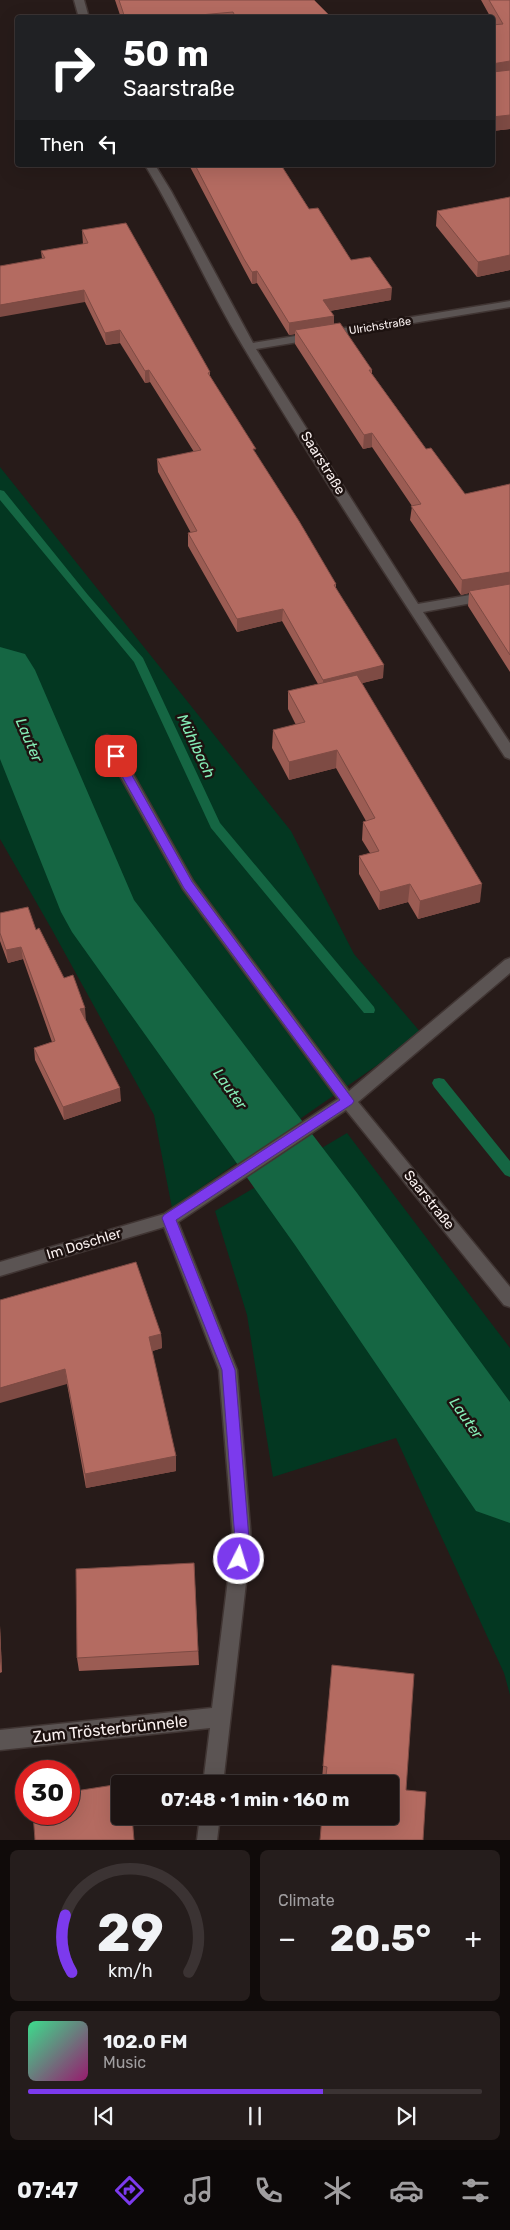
<!DOCTYPE html>
<meta charset="utf-8">
<style>
:root{--surface:#1d1413;--page:#251d1c;--text:#f1f3f6;--muted:#a09ea0;--line:#3b3333;--accent:#7c3aed}
body{margin:0;font-family:Rubik,sans-serif;background:var(--page);color:var(--text);height:100vh;display:flex;flex-direction:column;font-size:19px;white-space:nowrap}
*{box-sizing:border-box;margin:0}
p{font-size:16px;color:var(--muted)}
.icon{flex:none;width:28px;height:28px;fill:none;stroke:currentColor;stroke-width:2;stroke-linecap:round;stroke-linejoin:round}
.map{position:relative;height:1840px;overflow:hidden}
.sheet{display:flex;flex-direction:column;gap:10px;padding:10px;background:#100b0a;flex:1}
.sheet>*{flex:none}
.banner{position:absolute;left:15px;top:15px;width:480px;height:152px;border-radius:5px;box-shadow:0 5px 20px #0002,0 0 0 1px var(--line);background:#202124;color:#fff;overflow:hidden}
.speed{position:absolute;left:15px;top:1760px;display:flex;gap:10px;font-size:25px;font-weight:700;text-align:center}
.speed>*{display:grid;place-content:center;width:65px;height:65px;border-radius:50%;background:var(--surface);box-shadow:0 5px 20px #0002,0 0 0 1px var(--line);line-height:1}
.speed .limit{border:8px solid #d22;background:#fff;color:#111}
.pin{position:absolute;display:grid;place-items:center;width:42px;height:42px;color:#fff;margin:-21px;border-radius:10px;box-shadow:0 2px 8px #0006}
.me{position:absolute;width:55px;margin:-28px;rotate:5deg;stroke-linejoin:round;filter:drop-shadow(0 0 4px #0008)}
.turn{display:flex;align-items:center;gap:18px;height:105px;padding:0 25px;font-size:22px}
.turn .icon{width:65px;height:65px;stroke-width:2.5}
.turn b{display:block;font-size:35px;line-height:42px}
.then{display:flex;align-items:center;height:48px;padding:0 25px;background:#0003;gap:10px;font-size:19px}
.big{font-size:38px;font-weight:700;line-height:1.1}
.sheet .widget{flex:1;display:flex;flex-direction:column;justify-content:center;gap:8px;min-width:0;padding:0 18px;border-radius:8px;background:var(--page)}
.sheet .dial{align-items:center;gap:0}
.dial svg{height:130px;overflow:visible;fill:none;stroke:var(--line);stroke-width:7;stroke-linecap:round;text-anchor:middle}
.dial text{fill:var(--text);stroke:none}
.song{display:flex;align-items:center;gap:15px}
.cover{width:60px;height:60px;border-radius:8px;background:linear-gradient(135deg,hsl(150 70% 55%),hsl(320 70% 35%))}
.played{height:5px;border-radius:2px;background:linear-gradient(90deg,var(--accent) 65%,var(--line) 65%)}
.keys{display:flex;justify-content:space-around;direction:ltr}
.heat{display:flex;justify-content:space-between;align-items:center;font-size:28px;direction:ltr}
.sheet .tiles{flex:1;display:grid;gap:10px;grid-template-columns:1fr 1fr}
.widget:last-child{grid-column:span 2}
.trip{position:absolute;left:111px;top:1775px;width:288px;height:50px;border-radius:5px;background:var(--surface);box-shadow:0 5px 20px #0002,0 0 0 1px var(--line);font-weight:700;line-height:50px;text-align:center}
.tab-bar{display:flex;height:80px;justify-content:space-around;align-items:center;background:#0c0808;color:var(--muted)}
.tab-bar .icon{width:35px;height:35px}
.tab-bar .on{color:var(--accent)}
.tab-bar b{font-size:22px;color:var(--text)}
.map>svg:first-child{display:block}
.green{fill:#033721}
.lines{fill:none;stroke-linecap:round;stroke-linejoin:round}
.stream{fill:#156643;fill-rule:evenodd}
.river{fill:#156643;fill-rule:evenodd}
.minor-casing{stroke:#403533;stroke-width:3}
.minor{fill:#5b5453;fill-rule:evenodd}
.wall{fill:#9b5c53}
.shaded-wall{fill:#7e4b44}
.building{fill:#b46b61;stroke:#7e4b44}
.route{fill:#7c3aed;stroke:#51269a}
.labels{text-anchor:middle;dominant-baseline:central;stroke-width:5;stroke-linejoin:round;paint-order:stroke}
.far-street-label{font-size:11px;fill:#faf1f0;stroke:#1d1210}
.street-label{font-size:14px;fill:#faf1f0;stroke:#1d1210}
.water-label{font-size:15px;font-style:italic;fill:#85edb6;stroke:#1d1210}
.near-street-label{font-size:16px;fill:#faf1f0;stroke:#1d1210}
</style>
<div class="map">
<svg width="510" height="1840" viewBox="0 0 510 1840">
<rect width="100%" height="100%" fill="#271b19"/>
<!-- green -->
<g class="green">
<polygon points="0,467 291,831 354,954 422,1034 172,1208 154,1115 51,928 0,839"/>
<polygon points="347,1133 510,1348 510,1695 504,1673 396,1438 273,1477 247,1315 215,1211"/>
</g>
<g class="lines">
<!-- stream -->
<g class="stream">
<polygon points="0,490 4,491 88,595 143,658 220,823 374,1007 375,1010 374,1013 364,1013 211,828 134,662 0,500"/>
<polygon points="439,1078 444,1079 510,1161 510,1177 505,1175 434,1087 432,1083 434,1079"/>
</g>
<!-- river -->
<polygon class="river" points="0,647 25,654 35,670 134,900 357,1193 510,1402 510,1523 476,1511 295,1245 72,932 61,912 0,759"/>
<defs>
<g id="minor">
<polygon points="74,0 84,0 89,18 79,18"/>
<path d="M145,165H155L171,191L253,343L510,301V307L256,349L418,604L510,588V596L423,612L510,743V759L505,757C417,622 327,487 244,348C208,289 181,224 145,165Z"/>
<polygon points="107,735 112,737 114,740 193,881 349,1091 505,960 510,958 510,973 358,1102 510,1287 510,1307 504,1305 346,1110 178,1222 237,1370 251,1539 223,1784 203,1784 210,1728 0,1750 0,1730 212,1708 233,1539 219,1370 164,1227 0,1276 0,1262 164,1214 338,1099 183,889 100,740 102,737"/>
<polygon points="200,1816 220,1816 217,1840 197,1840"/>
</g>
</defs>
<!-- minor casing -->
<use href="#minor" class="minor-casing"/>
<!-- minor -->
<use href="#minor" class="minor"/>
</g>
<!-- wall -->
<g class="wall">
<polygon points="115,0 314,0 332,18 121,18"/>
<polygon points="481,0 510,0 510,129 492,131 495,25 492,21 492,18 491,18"/>
<polygon points="189,165 281,165 309,209 351,260 391,300 330,311 334,324 372,370 372,374 426,449 465,494 510,484 510,672 468,606 469,593 461,595 410,520 412,506 372,447 363,449 295,344 295,334 289,335 257,283 252,284 245,271"/>
<polygon points="510,197 510,270 477,277 436,226 437,211"/>
<polygon points="82,230 210,372 210,376 256,455 336,584 336,588 383,678 362,683 480,902 418,919 408,902 379,910 359,874 359,856 370,853 362,840 363,822 366,821 336,768 289,780 272,748 273,730 296,725 288,709 288,691 318,684 282,621 237,632 188,546 188,533 191,533 158,472 157,459 194,452 150,382 145,383 120,343 106,345 85,302 42,259 41,251 83,244"/>
<polygon points="0,913 36,930 86,1021 121,1101 64,1120 35,1060 34,1048 52,1042 23,959 8,963 0,941"/>
<polygon points="0,1300 161,1334 162,1348 152,1351 176,1471 86,1488 67,1384"/>
<polygon points="194,1563 199,1665 79,1671 77,1658"/>
<polygon points="0,1626 2,1672 0,1673"/>
<polygon points="332,1665 406,1790 322,1779"/>
</g>
<!-- shaded-wall -->
<g class="shaded-wall">
<polygon points="200,15 200,18 187,18"/>
<polygon points="510,61 510,74 492,78 492,64"/>
<polygon points="510,115 510,129 492,131 492,117"/>
<polygon points="510,255 510,270 477,277 478,262"/>
<polygon points="257,271 257,283 252,284 252,272"/>
<polygon points="392,288 391,300 323,312 323,300"/>
<polygon points="84,290 85,302 0,317 0,305"/>
<polygon points="334,316 334,328 295,330 295,334 289,335 289,323"/>
<polygon points="120,330 120,343 106,345 105,333"/>
<polygon points="149,370 150,382 145,383 145,371"/>
<polygon points="372,433 372,447 363,449 364,435"/>
<polygon points="510,572 510,587 469,591 469,593 461,595 462,580"/>
<polygon points="283,609 282,621 237,632 237,619"/>
<polygon points="384,665 383,678 323,693 323,680"/>
<polygon points="337,750 336,768 289,780 289,762"/>
<polygon points="410,884 408,902 379,910 380,892"/>
<polygon points="482,884 480,902 418,919 420,901"/>
<polygon points="21,947 23,959 8,963 6,950"/>
<polygon points="85,1008 86,1021 81,1022 80,1009"/>
<polygon points="120,1088 121,1101 64,1120 63,1107"/>
<polygon points="161,1334 162,1348 150,1352 149,1337"/>
<polygon points="65,1369 67,1384 0,1403 0,1388"/>
<polygon points="176,1456 176,1471 86,1488 85,1474"/>
<polygon points="0,1626 2,1672 0,1661"/>
</g>
<!-- building -->
<g class="building">
<polygon points="119,0 314,0 332,18 236,18 233,12 200,15 187,18 125,18"/>
<polygon points="489,0 510,0 510,61 492,64 492,25 503,24"/>
<polygon points="492,70 493,72 510,70 510,115 492,117"/>
<polygon points="195,165 281,165 309,209 318,208 351,260 370,257 392,288 323,300 334,316 289,323 257,271 252,272 244,259"/>
<polygon points="510,197 510,255 478,262 437,211"/>
<polygon points="126,223 210,372 208,373 256,449 253,449 299,521 336,584 334,585 384,665 323,680 283,609 237,619 188,533 197,531 157,459 201,450 149,370 145,371 120,330 105,333 84,290 0,305 0,266 45,258 41,251 88,243 82,230"/>
<polygon points="340,323 372,370 369,370 426,449 431,448 465,494 510,484 510,572 462,580 411,506 421,504 372,433 364,435 295,330"/>
<polygon points="510,584 510,655 469,591"/>
<polygon points="357,675 482,884 420,901 410,884 380,892 359,856 379,851 363,822 375,818 337,750 289,762 273,730 305,722 288,691"/>
<polygon points="28,907 36,930 39,928 64,978 73,975 85,1008 80,1009 120,1088 63,1107 34,1048 55,1041 21,947 6,950 0,933 0,913"/>
<polygon points="136,1262 161,1334 149,1337 176,1456 85,1474 65,1369 0,1388 0,1300"/>
<polygon points="194,1563 198,1651 77,1658 76,1569"/>
<polygon points="332,1665 414,1674 406,1790 426,1792 423,1840 320,1840 322,1816 390,1816 390,1784 325,1784 327,1767 323,1766"/>
<polygon points="120,1784 120,1816 132,1816 134,1840 35,1840 33,1814 69,1814 69,1792"/>
</g>
<!-- route -->
<polygon class="route" points="116,753 121,756 192,882 354,1101 352,1104 176,1220 235,1370 249,1539 244,1564 239,1566 234,1564 232,1559 235,1539 222,1370 162,1218 164,1215 340,1100 184,888 111,756"/>
<g class="labels">
<!-- far-street labels -->
<g class="far-street-label">
<text transform="translate(380 326) rotate(-9)">Ulrichstraße</text>
</g>
<!-- street labels -->
<g class="street-label">
<text transform="translate(323 463) rotate(58)">Saarstraße</text>
<text transform="translate(429 1200) rotate(51)">Saarstraße</text>
<text transform="translate(84 1244) rotate(-17)">Im Doschler</text>
</g>
<!-- water labels -->
<g class="water-label">
<text transform="translate(29 740) rotate(67)">Lauter</text>
<text transform="translate(196 746) rotate(65)">Mühlbach</text>
<text transform="translate(230 1089) rotate(54)">Lauter</text>
<text transform="translate(466 1418) rotate(55)">Lauter</text>
</g>
<!-- near-street labels -->
<g class="near-street-label">
<text transform="translate(110 1729) rotate(-6)">Zum Trösterbrünnele</text>
</g>
</g>
</svg>
<div class="speed"><div class="limit">30</div></div>
<div class="pin" style="left:116px;top:756px;background:#d93025"><svg class="icon" aria-label="arrive" viewBox="0 0 24 24"><path d="M6 21V4h12l-3 4 3 4H6"/></svg></div>
<svg class="me" style="left:239px;top:1559px" viewBox="-20 -20 40 40"><circle r="17" fill="#7c3aed" stroke="#fff" stroke-width="3"/><path d="M0-11L8 9 0 5-8 9z" fill="#fff"/></svg>
<div class="trip">07:48 · 1 min · 160 m</div>
<div class="banner">
<div class="turn"><svg class="icon" aria-label="right" viewBox="0 0 24 24"><path d="M7 20v-9h11M14 6l5 5-5 5"/></svg><div><b>50 m</b>Saarstraße</div></div>
<div class="then">Then<svg class="icon" aria-label="left" viewBox="0 0 24 24"><path d="M17 20v-9H6M10 6l-5 5 5 5"/></svg></div>
</div>
</div>
<section class="sheet">
<div class="tiles">
<div class="widget dial"><svg viewBox="0 0 100 80">
<path d="M14 69A42 42 0 1 1 86 69"/>
<path d="M14 69A42 42 0 0 1 10 34" stroke="#7c3aed"/>
<text x="50" y="56" font-size="32" font-weight="700">29</text>
<text x="50" y="72" font-size="11">km/h</text>
</svg></div>
<div class="widget"><p>Climate</p>
<div class="heat"><a>−</a><b class="big">20.5°</b><a>+</a></div>
</div>
<div class="widget">
<div class="song"><i class="cover"></i><div><b>102.0 FM</b><p>Music</p></div></div>
<div class="played"></div>
<div class="keys"><svg class="icon" aria-label="previous" viewBox="0 0 24 24"><path d="M18 5L8 12l10 7zM5 5v14"/></svg><svg class="icon" aria-label="pause" viewBox="0 0 24 24"><path d="M8 5v14M16 5v14"/></svg><svg class="icon" aria-label="next" viewBox="0 0 24 24"><path d="M6 5l10 7-10 7zM19 5v14"/></svg></div>
</div>
</div>
</section>
<nav class="tab-bar">
<b>07:47</b>
<svg class="icon on" aria-label="directions" viewBox="0 0 24 24"><path d="M12 3l9 9-9 9-9-9zM9 14v-3h6M13 9l2 2-2 2"/></svg>
<svg class="icon" aria-label="music" viewBox="0 0 24 24"><path d="M9 18V5l10-2v13"/><circle cx="6" cy="18" r="3"/><circle cx="16" cy="16" r="3"/></svg>
<svg class="icon" aria-label="phone" viewBox="0 0 24 24"><path d="M5 4h4l2 5-3 2q2 4 5 5l2-3 5 2v4C11 20 4 13 5 4z"/></svg>
<svg class="icon" aria-label="climate" viewBox="0 0 24 24"><path d="M12 3v18M4 7l16 10M4 17L20 7"/></svg>
<svg class="icon" aria-label="car" viewBox="0 0 24 24"><path d="M5 17H2v-5l4-1 3-4h7l3 4 3 1v5h-3M9 17h6M6 11h13"/><circle cx="7" cy="17" r="2"/><circle cx="17" cy="17" r="2"/></svg>
<svg class="icon" aria-label="filters" viewBox="0 0 24 24"><path d="M4 7h16M4 17h16"/><circle cx="9" cy="7" r="2"/><circle cx="15" cy="17" r="2"/></svg>
</nav>
